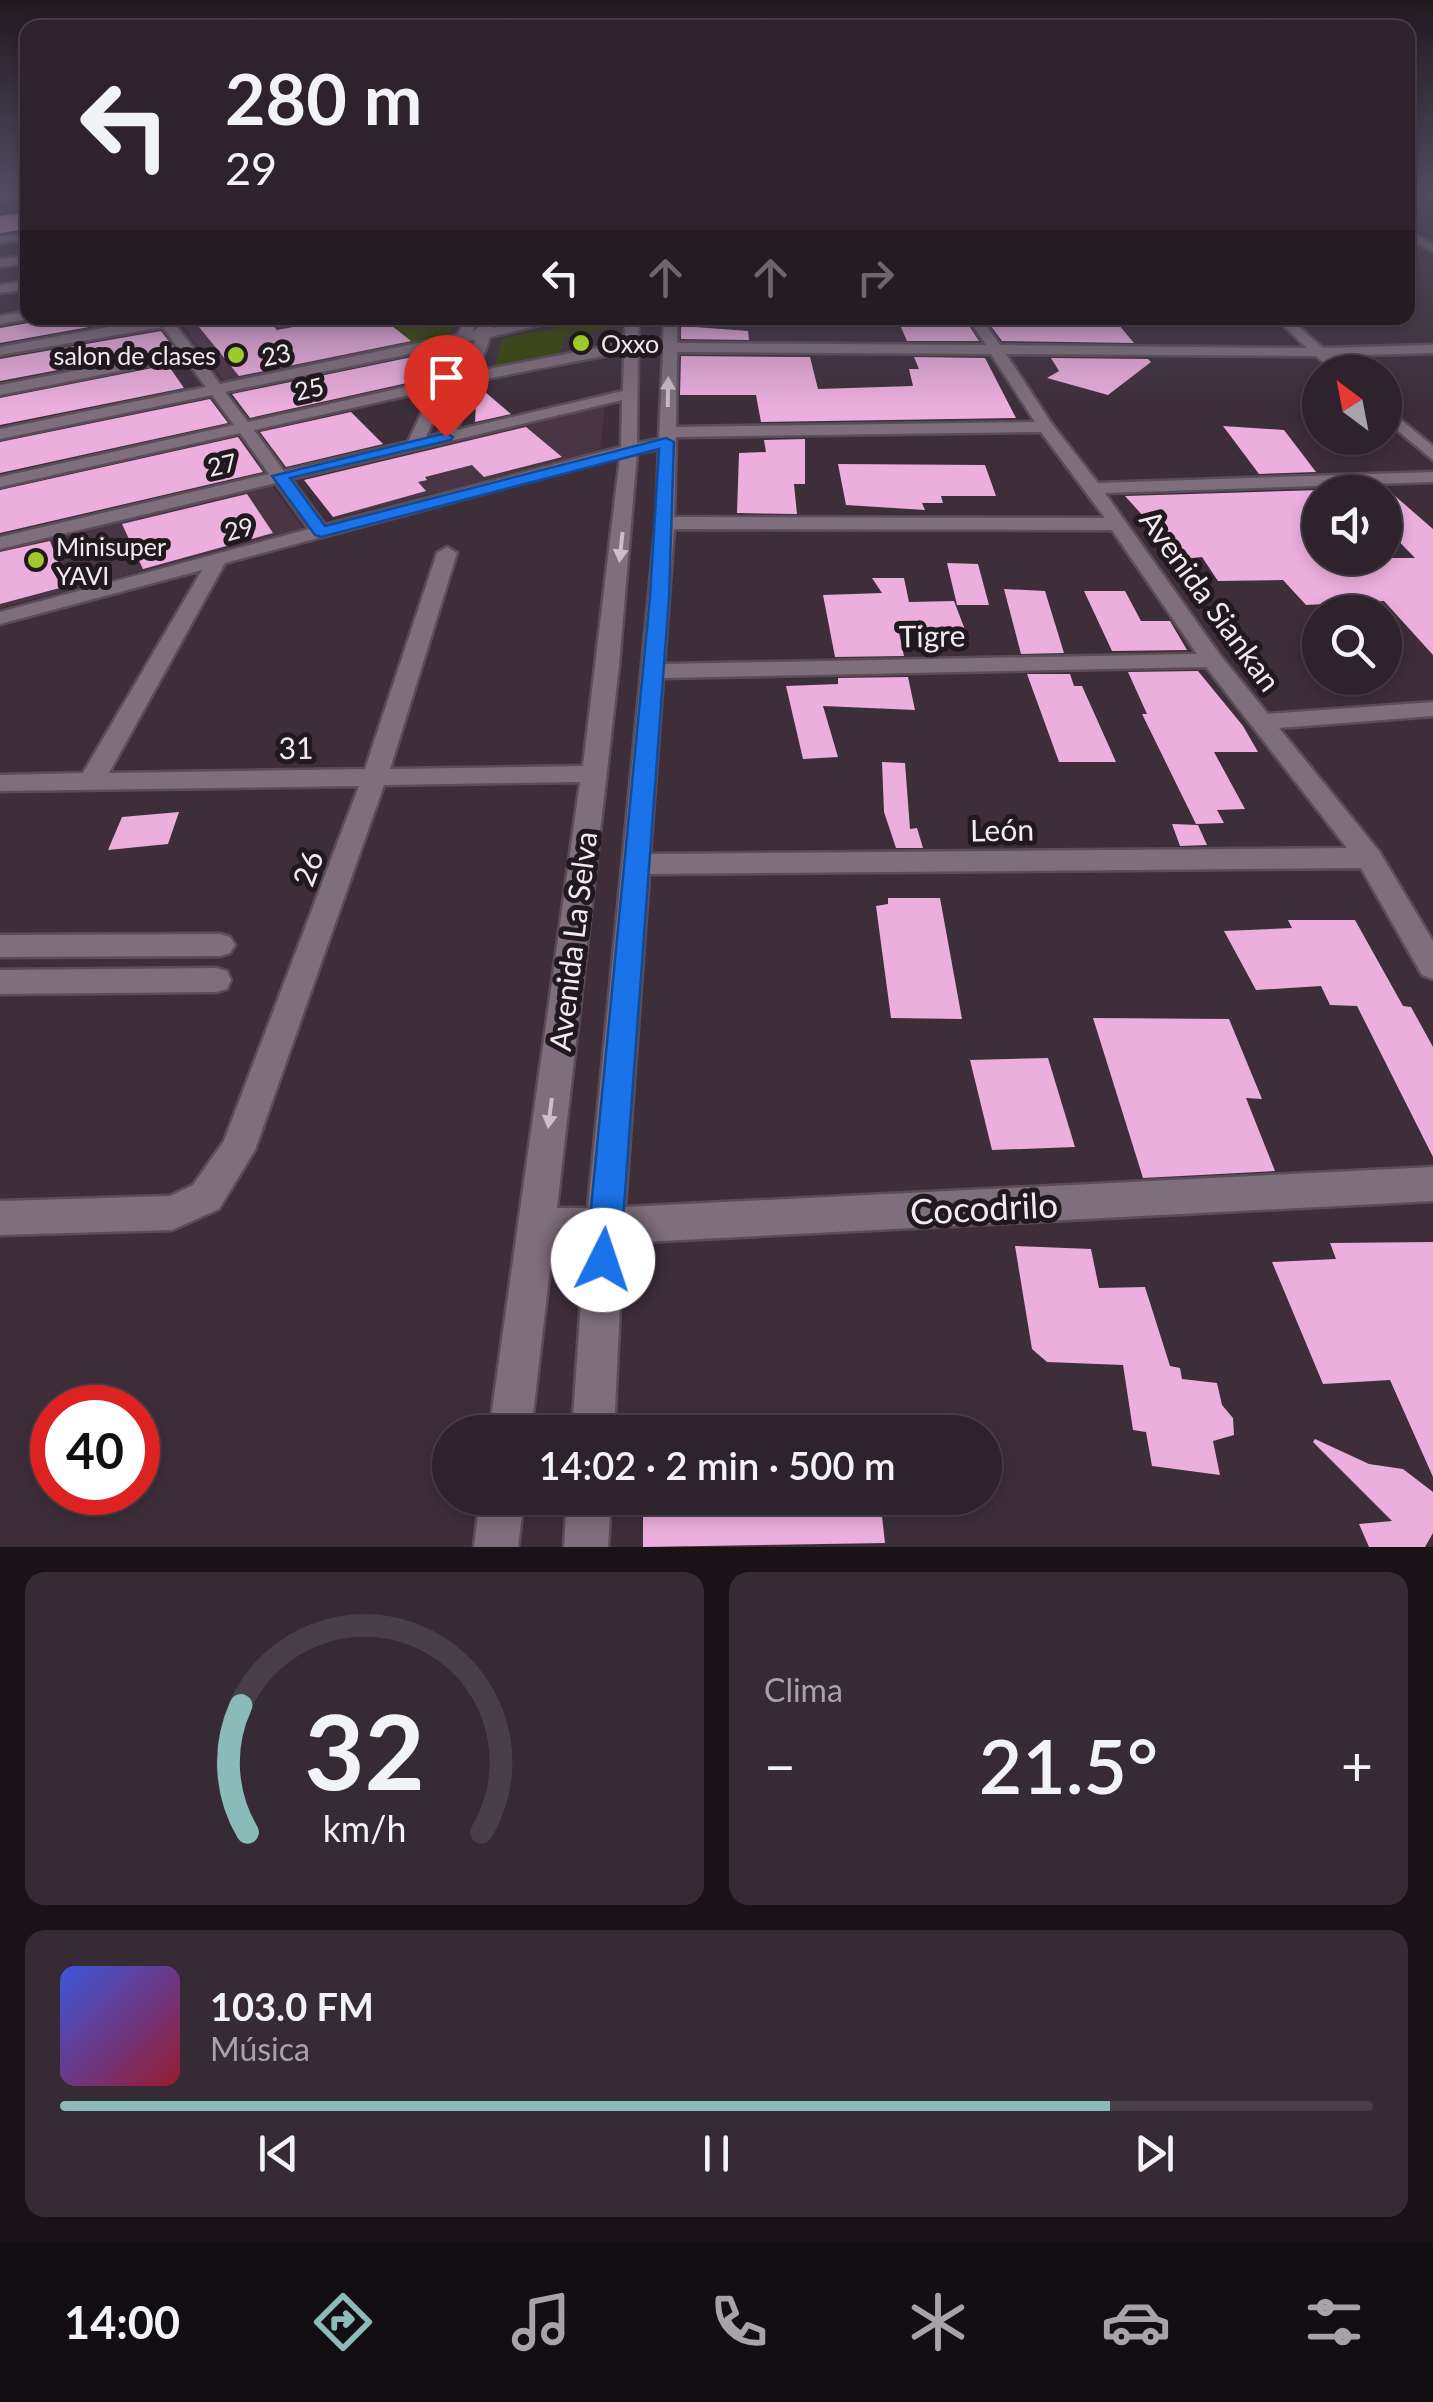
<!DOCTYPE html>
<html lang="es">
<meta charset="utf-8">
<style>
:root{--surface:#2e222c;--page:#362a34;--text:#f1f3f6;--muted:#a7a4a9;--line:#493f48;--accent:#8bbbb9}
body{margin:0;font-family:Lato,sans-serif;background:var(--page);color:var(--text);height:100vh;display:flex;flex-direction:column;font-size:38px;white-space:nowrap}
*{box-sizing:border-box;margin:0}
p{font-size:32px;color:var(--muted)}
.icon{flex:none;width:55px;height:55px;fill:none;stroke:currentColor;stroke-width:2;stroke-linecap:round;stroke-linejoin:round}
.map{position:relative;height:1547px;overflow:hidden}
.drawer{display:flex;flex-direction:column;gap:25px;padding:25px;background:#191318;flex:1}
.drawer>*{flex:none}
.top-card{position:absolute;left:20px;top:20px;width:1395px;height:305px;border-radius:20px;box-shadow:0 5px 15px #0003,0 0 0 2px var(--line);background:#2e222c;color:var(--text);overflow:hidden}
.needle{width:65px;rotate:328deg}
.fabs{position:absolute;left:1302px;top:355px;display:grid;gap:20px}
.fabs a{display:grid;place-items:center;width:100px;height:100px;border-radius:50%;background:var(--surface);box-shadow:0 5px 15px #0003,0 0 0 2px var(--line);font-size:50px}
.speed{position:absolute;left:30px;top:1385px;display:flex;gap:20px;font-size:50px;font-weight:700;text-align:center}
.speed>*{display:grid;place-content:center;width:130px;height:130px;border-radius:50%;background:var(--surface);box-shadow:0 5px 15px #0003,0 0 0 2px var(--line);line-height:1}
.speed .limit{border:15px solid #d22;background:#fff;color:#111}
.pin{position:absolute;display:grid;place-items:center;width:85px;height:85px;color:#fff;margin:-102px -42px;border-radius:50% 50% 50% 0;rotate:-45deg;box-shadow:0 0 10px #0007}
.pin .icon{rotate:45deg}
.me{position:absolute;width:110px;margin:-55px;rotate:4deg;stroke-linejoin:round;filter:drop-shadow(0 0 8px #0008)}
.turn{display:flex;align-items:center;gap:35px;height:210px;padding:0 40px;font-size:45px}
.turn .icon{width:130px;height:130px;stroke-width:2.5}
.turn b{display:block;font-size:70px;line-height:85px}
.lanes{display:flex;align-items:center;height:95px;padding:0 40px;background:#0003;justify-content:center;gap:50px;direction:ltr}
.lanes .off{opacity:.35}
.big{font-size:75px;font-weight:600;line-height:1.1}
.drawer .card{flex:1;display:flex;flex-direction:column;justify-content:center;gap:15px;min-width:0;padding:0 35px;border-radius:20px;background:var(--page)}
.drawer .dial{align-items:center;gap:0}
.dial svg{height:260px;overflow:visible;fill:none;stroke:var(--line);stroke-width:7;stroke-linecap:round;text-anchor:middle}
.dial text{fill:var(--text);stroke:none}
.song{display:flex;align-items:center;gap:30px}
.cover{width:120px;height:120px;border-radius:15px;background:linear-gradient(135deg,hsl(230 70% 55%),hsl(350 70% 35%))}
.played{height:10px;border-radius:5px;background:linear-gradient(90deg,var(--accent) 80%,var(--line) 80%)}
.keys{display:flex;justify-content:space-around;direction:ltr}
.heat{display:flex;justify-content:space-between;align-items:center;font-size:55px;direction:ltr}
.drawer .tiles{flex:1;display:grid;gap:25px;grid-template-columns:1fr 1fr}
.card:last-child{grid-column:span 2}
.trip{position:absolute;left:432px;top:1415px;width:570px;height:100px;border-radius:50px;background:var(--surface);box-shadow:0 5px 15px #0003,0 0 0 2px var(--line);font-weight:600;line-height:100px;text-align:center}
.tabs{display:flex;height:160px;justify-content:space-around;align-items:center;background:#120e12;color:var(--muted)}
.tabs .icon{width:70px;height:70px}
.tabs .selected{color:var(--accent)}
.tabs b{font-size:45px;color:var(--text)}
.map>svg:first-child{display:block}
.built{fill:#4a3545}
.green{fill:#354603}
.building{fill:#ecaedd}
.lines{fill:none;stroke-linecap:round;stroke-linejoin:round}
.minor-casing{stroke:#5a4d57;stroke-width:5}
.minor{fill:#7f6e7b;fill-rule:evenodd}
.oneway{fill:#cabec7}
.route{fill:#1a73e8;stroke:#114b97;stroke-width:2.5}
.poi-dot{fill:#a0c92b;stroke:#20191e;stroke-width:4}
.labels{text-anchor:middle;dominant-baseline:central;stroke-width:10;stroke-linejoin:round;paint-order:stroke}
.far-poi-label{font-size:25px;fill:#f3e9f0;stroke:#20191e;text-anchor:start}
.far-street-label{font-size:25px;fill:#f3e9f0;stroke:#20191e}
.street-label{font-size:30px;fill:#f3e9f0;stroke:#20191e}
.near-street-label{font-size:35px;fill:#f3e9f0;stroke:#20191e}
</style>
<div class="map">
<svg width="1433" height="1547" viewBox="0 0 1433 1547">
<rect width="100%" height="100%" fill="#3d2e3a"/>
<!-- built -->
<g class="built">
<polygon points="216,318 370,318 404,346 225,382 182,324"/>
<polygon points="605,406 600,450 337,518 307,479"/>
<polygon points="271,484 303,528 0,608 0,550"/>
</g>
<!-- green -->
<g class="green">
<polygon points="370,318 458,318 448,337 404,346"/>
<polygon points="607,318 618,318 616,327 565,337 559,356 494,370 503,338"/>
</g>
<!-- building -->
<g class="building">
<polygon points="19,213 28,215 28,229 0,233 0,216"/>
<polygon points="37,318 139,318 0,343 0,328 34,322"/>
<polygon points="254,318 266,318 277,330 342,318 382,318 411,341 239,376 199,327"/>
<polygon points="897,318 964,318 979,341 907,341"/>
<polygon points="985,318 1113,318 1134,343 1002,341"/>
<polygon points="681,326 748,331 749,340 681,339"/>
<polygon points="161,331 174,348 0,381 0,359"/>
<polygon points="427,354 440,365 434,377 250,418 232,394"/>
<polygon points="681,356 810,357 818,389 913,386 909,369 919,369 914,357 985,358 1016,418 761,422 756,395 680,395"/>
<polygon points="1051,358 1148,359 1151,362 1108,395 1047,378 1059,371"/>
<polygon points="168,365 184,388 0,425 0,398"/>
<polygon points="477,385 511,414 475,422"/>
<polygon points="210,399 228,423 0,473 0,442"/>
<polygon points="351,412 383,444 286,467 260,432"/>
<polygon points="1223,426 1284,430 1316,472 1259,474"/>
<polygon points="526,427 562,457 484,477 472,465 425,477 427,480 418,482 426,491 333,517 304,480"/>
<polygon points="238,437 263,472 0,533 0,490"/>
<polygon points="805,439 805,484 794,484 797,514 737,513 739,453 766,452 764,440"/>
<polygon points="838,464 985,465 996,496 941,496 943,503 922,503 925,510 846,505"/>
<polygon points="1387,489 1433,529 1433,655 1384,601 1306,605 1283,580 1218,581 1202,557 1182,559 1125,496 1320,490 1320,558 1415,558 1385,527 1385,492 1351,491"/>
<polygon points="247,494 273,533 143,569 122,524"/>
<polygon points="50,541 67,586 0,604 0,552"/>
<polygon points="947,563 978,564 989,605 957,605"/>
<polygon points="872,578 904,578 909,602 954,601 967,635 929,639 916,632 920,646 916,648 897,623 904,656 835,657 823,595 882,593"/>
<polygon points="1004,589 1045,591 1064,653 1021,654"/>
<polygon points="1084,591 1125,591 1141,621 1170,621 1187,650 1112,651"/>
<polygon points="1198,671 1243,726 1258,752 1214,752 1245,809 1217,810 1224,823 1196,824 1142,714 1147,714 1128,672"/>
<polygon points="1027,674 1070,674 1074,686 1082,686 1116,762 1059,762"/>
<polygon points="908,677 915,710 823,706 838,757 803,759 786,686 838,684 838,678"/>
<polygon points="882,762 905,763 910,829 917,828 923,848 896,848 884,812"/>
<polygon points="179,812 168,844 108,850 122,817"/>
<polygon points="1172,824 1198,825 1207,845 1180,846"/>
<polygon points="888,898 940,898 962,1019 891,1018 876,906 888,904"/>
<polygon points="1288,920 1355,920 1403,1006 1411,1007 1433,1047 1433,1157 1357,1006 1330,1005 1321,986 1256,990 1224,931 1292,928"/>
<polygon points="1093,1018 1229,1019 1262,1099 1246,1098 1275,1171 1143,1178"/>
<polygon points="1048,1058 1075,1147 992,1150 970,1060"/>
<polygon points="1433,1242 1433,1477 1390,1380 1323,1384 1272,1262 1336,1259 1330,1243"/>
<polygon points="1015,1246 1091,1249 1099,1288 1145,1287 1170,1366 1180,1368 1182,1379 1217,1383 1222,1405 1233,1418 1234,1435 1213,1441 1220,1475 1152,1466 1146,1432 1133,1430 1123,1365 1047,1362 1032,1349"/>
<polygon points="1315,1439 1369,1464 1403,1469 1433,1492 1433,1533 1425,1547 1369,1547 1359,1524 1392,1521 1313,1442"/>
<polygon points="643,1498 880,1498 885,1543 643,1547"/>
</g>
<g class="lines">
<defs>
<g id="minor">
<polygon points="28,190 28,196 0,200 0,194"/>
<polygon points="1422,190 1433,190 1433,196"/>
<polygon points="1408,231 1433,244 1433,252 1408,238"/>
<polygon points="28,233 28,239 0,243 0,237"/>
<polygon points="28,256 28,263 0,267 0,259"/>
<polygon points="28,281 28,289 0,293 0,285"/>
<polygon points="28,311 28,318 33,318 0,324 0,316"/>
<path d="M157,318H195L175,324L220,384L457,335L466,318H479L472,332L488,321L494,328L545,318H569L490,337L478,371L624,343L626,318H639L638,343H663L664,318H677V343L986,345L968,318H981L1000,345L1307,348L1275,318H1289L1323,348L1433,345V353L1333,356L1349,372H1334L1316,356L1006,354L1052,424L1098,483L1433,472V482L1105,493L1220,655L1268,714L1433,702V716L1279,728L1379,851L1433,941V979L1422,975L1361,868L649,874L625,1207L1433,1167V1201L623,1243L614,1432H572L585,1243H553L531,1432H489L580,782L384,785L255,1150L219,1209L172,1230L0,1235V1201L170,1196L193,1185L224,1141L359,786L0,791V775L83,773L202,570L0,624V612L309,529L276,483L0,549V537L269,474L240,433L0,487V477L234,425L212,395L0,439V429L206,387L185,358L0,395V385L180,351L163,327L0,355V347ZM475,340L462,374L453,376L468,341ZM453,345L437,380L248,422L225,392ZM638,351H663L659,439L637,443ZM624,352L623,391L457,430L475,381ZM677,352L991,354L1035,422L676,427ZM458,384L439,434L426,437L449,386ZM432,390L408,442L284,471L254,430ZM622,400L621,447L325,525L291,479ZM1041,432L1105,518L674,517L676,437ZM659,449L656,523L588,1208H557L619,666L637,453ZM620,457L583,766L390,769L457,553L447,547L437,553L365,769L109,773L225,563ZM674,529L1112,530L1197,654L664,664ZM1206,667L1347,848L650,854L663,678Z"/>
<polygon points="1385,407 1433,446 1433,460 1385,420"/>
<polygon points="220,934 230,937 235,945 230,953 220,956 0,957 0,935"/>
<polygon points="216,968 227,971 231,980 227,989 216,992 0,994 0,970"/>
<polygon points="480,1498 524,1498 518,1547 474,1547"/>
<polygon points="567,1498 611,1498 608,1547 564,1547"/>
</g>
</defs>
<!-- minor casing -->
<use href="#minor" class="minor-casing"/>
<!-- minor -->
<use href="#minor" class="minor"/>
</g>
<!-- one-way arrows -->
<defs><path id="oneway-solid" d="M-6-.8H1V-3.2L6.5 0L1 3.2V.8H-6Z" transform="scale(2.5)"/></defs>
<g class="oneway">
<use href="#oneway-solid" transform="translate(668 392) rotate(-89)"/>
<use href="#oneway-solid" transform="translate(621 547) rotate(96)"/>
<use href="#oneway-solid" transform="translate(550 1113) rotate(97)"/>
</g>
<!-- sky -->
<linearGradient id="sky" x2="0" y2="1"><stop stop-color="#221920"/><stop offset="0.47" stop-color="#514c60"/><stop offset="1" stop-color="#514c60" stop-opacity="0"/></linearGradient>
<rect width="1433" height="407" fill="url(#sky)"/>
<!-- route -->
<polygon class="route" points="446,433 453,437 451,440 290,478 325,526 666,438 674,442 669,597 620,1260 615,1272 603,1277 591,1272 586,1260 650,597 659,449 321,537 315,535 272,476"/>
<!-- markers -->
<g class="poi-dot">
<circle cx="581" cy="343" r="10"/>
<circle cx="236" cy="355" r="10"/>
<circle cx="36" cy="560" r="10"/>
</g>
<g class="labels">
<!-- far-poi labels -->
<g class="far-poi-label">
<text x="601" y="343">Oxxo</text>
<text x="216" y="355" text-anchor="end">salon de clases</text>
<text x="56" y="546">Minisuper<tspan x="56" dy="29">YAVI</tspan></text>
</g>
<!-- far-street labels -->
<g class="far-street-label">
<text transform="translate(276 354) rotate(-12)">23</text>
<text transform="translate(309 388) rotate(-13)">25</text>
<text transform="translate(222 464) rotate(-13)">27</text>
<text transform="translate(239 528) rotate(-15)">29</text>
</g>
<!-- street labels -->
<g class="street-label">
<text transform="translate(1211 600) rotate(54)">Avenida Siankan</text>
<text transform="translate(932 635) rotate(-1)">Tigre</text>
<text transform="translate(296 747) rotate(-1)">31</text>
<text transform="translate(1002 829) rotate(-1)">León</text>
<text transform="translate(307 868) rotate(-70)">26</text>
<text transform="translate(572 941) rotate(-83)">Avenida La Selva</text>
</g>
<!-- near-street labels -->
<g class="near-street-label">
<text transform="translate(984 1207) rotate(-3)">Cocodrilo</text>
</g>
</g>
</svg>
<div class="fabs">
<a><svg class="needle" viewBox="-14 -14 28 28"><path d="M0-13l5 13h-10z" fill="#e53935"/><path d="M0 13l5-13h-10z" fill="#a7a4a9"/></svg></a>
<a><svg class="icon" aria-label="sound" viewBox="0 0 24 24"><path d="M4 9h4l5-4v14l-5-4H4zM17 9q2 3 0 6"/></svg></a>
<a><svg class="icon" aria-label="search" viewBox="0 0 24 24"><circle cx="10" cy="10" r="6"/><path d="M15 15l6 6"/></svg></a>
</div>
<div class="speed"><div class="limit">40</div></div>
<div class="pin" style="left:446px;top:437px;background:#d93025"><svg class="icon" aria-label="arrive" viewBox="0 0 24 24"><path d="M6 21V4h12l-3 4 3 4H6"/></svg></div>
<svg class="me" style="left:603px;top:1260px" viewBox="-20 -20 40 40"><circle r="19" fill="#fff"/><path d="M0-13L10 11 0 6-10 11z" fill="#1a73e8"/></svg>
<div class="trip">14:02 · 2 min · 500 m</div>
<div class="top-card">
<div class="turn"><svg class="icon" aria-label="left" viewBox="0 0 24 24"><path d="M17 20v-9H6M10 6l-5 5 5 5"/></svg><div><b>280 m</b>29</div></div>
<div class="lanes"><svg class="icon" aria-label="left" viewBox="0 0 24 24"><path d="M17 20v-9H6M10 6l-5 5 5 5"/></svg><svg class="icon off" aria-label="ahead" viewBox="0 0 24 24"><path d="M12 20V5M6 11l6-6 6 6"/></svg><svg class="icon off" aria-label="ahead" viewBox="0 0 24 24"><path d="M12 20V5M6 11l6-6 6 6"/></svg><svg class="icon off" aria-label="right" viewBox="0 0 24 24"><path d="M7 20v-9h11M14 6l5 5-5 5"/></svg></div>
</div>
</div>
<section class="drawer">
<div class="tiles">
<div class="card dial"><svg viewBox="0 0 100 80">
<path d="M14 69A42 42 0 1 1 86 69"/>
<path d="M14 69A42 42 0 0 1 12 30" stroke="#8bbbb9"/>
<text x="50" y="56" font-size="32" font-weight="700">32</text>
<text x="50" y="72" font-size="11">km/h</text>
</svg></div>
<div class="card"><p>Clima</p>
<div class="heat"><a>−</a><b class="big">21.5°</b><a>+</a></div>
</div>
<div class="card">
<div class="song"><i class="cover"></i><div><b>103.0 FM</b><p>Música</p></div></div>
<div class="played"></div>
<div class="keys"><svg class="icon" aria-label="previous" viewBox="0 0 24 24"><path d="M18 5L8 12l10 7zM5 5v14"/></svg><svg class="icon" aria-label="pause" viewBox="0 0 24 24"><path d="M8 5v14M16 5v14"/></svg><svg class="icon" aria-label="next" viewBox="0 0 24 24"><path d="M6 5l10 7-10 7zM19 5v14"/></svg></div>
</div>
</div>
</section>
<nav class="tabs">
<b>14:00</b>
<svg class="icon selected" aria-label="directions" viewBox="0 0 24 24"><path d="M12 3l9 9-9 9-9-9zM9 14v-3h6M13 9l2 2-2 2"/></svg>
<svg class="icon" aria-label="music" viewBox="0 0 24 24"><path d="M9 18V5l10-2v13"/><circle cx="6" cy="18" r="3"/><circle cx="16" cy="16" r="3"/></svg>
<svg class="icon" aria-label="phone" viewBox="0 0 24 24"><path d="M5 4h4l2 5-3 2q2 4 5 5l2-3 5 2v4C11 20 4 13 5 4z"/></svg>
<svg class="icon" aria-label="climate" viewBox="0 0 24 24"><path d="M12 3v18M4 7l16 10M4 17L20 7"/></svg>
<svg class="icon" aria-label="car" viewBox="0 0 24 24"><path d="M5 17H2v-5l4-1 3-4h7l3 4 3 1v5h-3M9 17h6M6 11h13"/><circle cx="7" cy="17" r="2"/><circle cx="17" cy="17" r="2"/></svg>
<svg class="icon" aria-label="filters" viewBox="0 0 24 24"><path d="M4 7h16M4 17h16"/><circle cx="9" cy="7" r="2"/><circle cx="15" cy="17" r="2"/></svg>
</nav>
